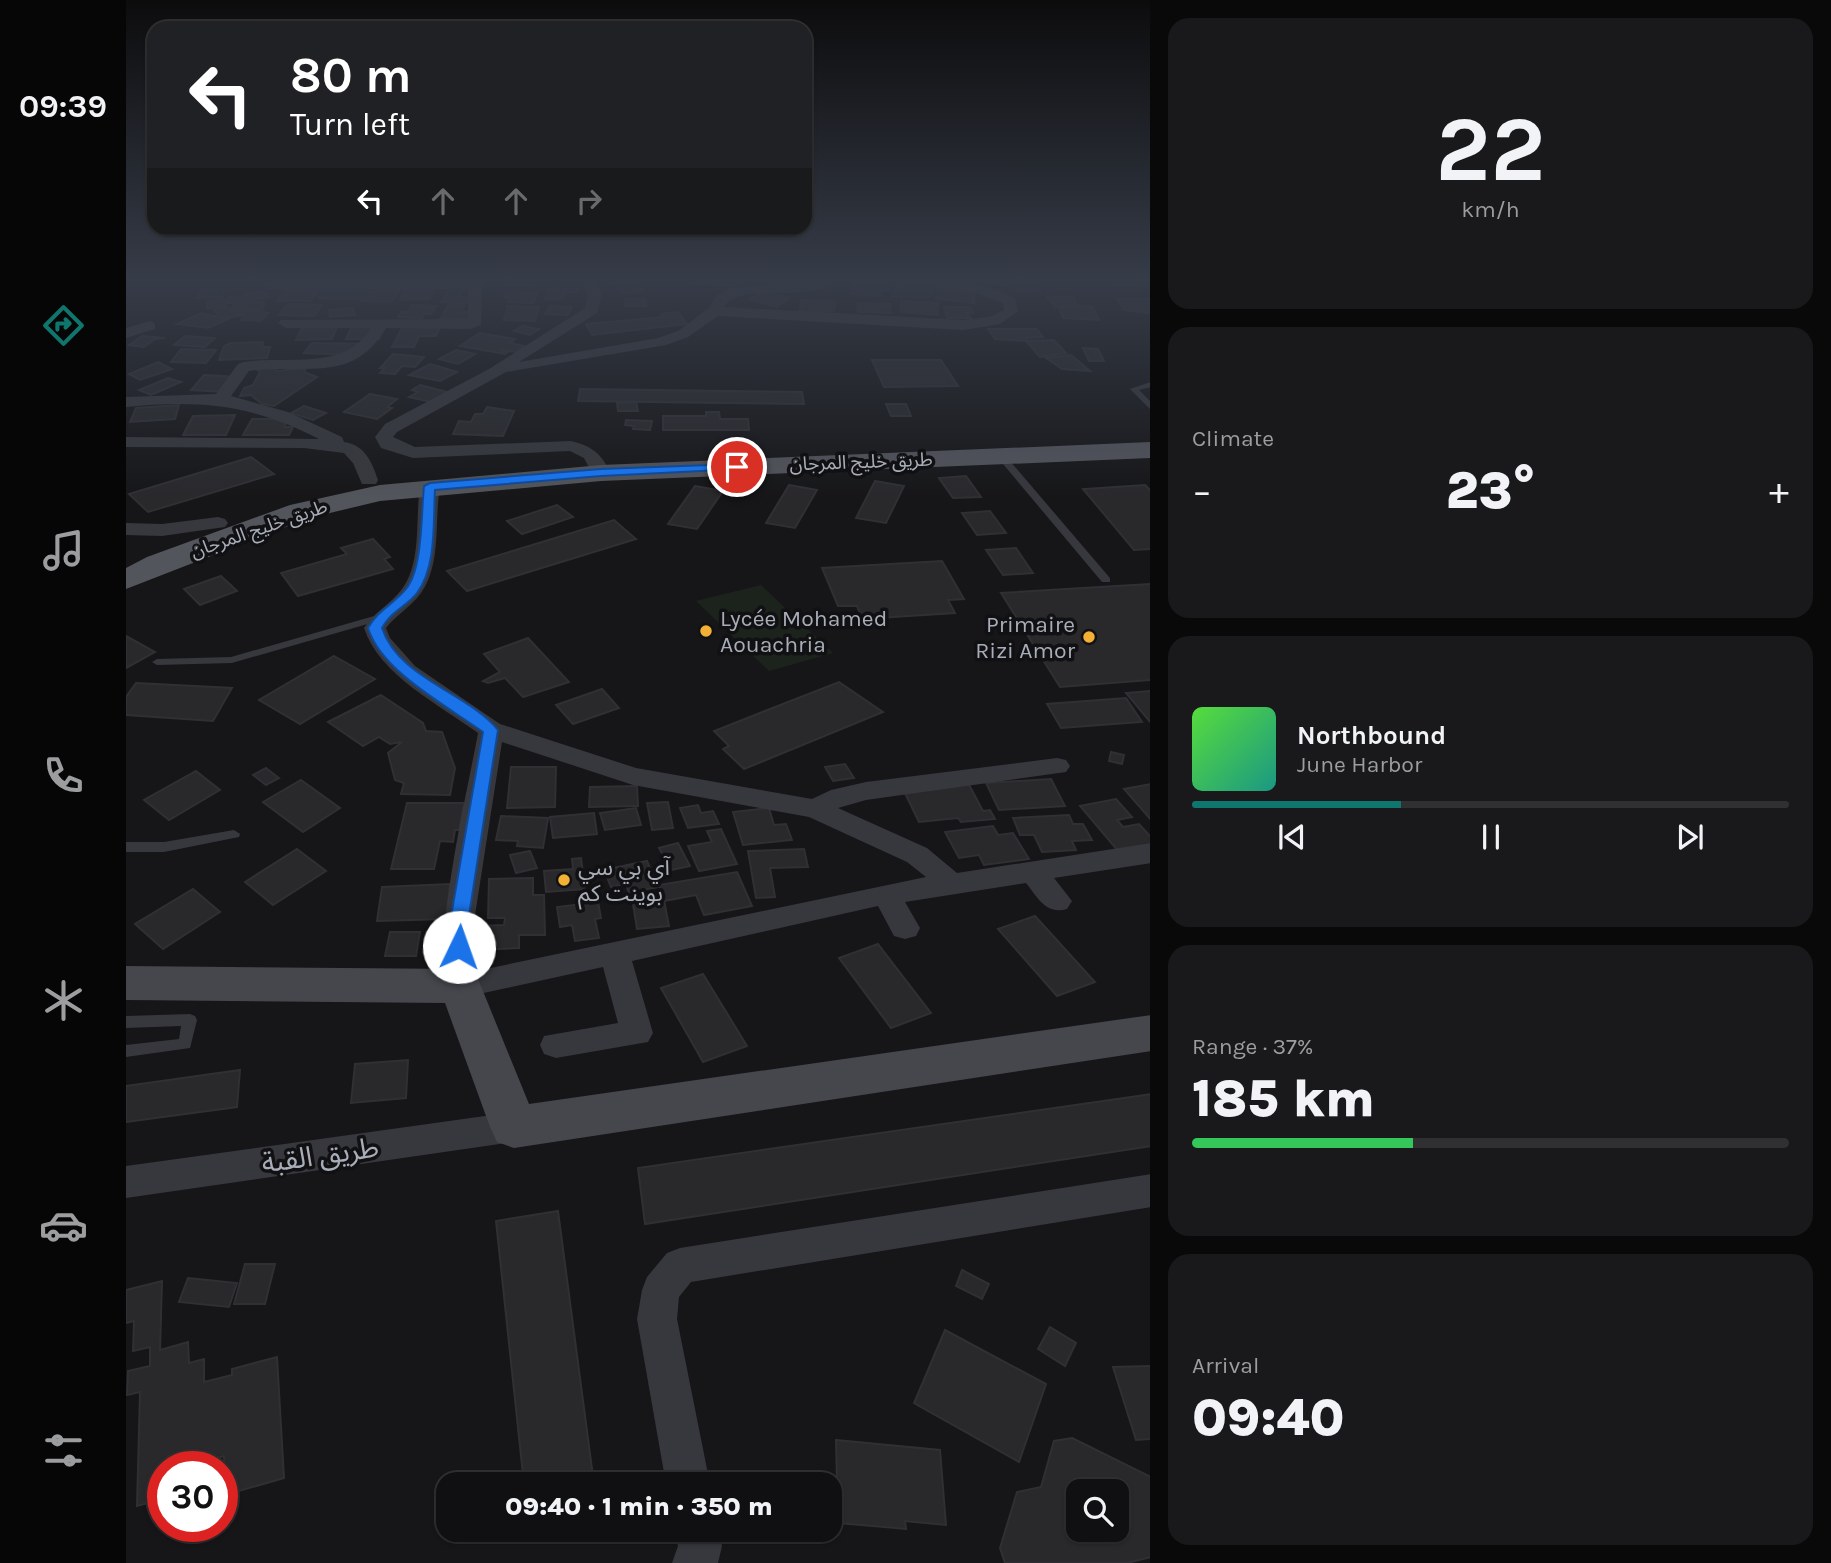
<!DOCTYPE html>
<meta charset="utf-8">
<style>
:root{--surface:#101012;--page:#19191b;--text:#f1f3f6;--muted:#9c9d9f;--line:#303032;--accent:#0f766e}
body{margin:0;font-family:Karla,"Noto Sans Arabic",sans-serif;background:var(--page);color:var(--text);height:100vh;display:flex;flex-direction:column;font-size:26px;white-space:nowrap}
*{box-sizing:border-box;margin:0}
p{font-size:23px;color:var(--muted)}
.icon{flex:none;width:38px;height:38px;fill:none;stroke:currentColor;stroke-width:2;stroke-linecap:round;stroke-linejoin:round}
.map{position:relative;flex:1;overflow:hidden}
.side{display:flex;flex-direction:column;gap:18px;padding:18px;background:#09090a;width:681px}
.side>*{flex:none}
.guide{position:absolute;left:21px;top:21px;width:665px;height:214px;border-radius:21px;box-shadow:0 2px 5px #0004,0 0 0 2px var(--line);background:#202124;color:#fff;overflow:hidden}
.tools{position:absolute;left:940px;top:1479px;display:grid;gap:14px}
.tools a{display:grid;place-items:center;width:63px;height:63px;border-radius:14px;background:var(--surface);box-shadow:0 2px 5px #0004,0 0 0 2px var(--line);font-size:35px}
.speed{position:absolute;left:21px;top:1451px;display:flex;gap:14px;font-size:35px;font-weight:700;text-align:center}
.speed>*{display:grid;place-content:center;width:91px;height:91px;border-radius:50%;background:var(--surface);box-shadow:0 2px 5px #0004,0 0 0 2px var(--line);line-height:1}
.speed .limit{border:10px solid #d22;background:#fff;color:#111}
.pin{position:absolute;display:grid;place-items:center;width:60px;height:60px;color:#fff;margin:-30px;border:4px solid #fff;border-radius:50%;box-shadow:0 2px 7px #0007}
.me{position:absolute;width:77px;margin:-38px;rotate:3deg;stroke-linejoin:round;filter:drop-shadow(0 0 5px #0008)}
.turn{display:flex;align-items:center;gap:24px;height:147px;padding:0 28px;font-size:32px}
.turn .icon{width:91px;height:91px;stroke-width:2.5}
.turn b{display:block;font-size:49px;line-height:60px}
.lanes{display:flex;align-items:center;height:66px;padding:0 28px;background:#0003;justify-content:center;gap:35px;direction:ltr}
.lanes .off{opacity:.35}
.big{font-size:52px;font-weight:800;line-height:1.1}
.side .tile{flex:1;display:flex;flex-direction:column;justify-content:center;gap:10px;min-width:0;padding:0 24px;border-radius:21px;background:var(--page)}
.side .dial{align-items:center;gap:0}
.dial b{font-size:91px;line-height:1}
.song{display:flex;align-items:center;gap:21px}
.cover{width:84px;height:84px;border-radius:10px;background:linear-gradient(135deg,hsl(110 70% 55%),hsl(170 70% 35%))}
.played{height:7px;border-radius:4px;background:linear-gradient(90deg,var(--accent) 35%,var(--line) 35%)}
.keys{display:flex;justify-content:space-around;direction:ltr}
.heat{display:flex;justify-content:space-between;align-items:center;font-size:38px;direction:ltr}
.charge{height:10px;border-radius:5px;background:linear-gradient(90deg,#34c759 37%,var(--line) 0)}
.trip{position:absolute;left:310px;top:1472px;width:406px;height:70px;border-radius:21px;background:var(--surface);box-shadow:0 2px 5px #0004,0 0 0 2px var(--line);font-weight:800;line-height:70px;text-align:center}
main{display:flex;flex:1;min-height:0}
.tab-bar{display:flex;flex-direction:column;width:126px;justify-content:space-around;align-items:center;background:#060607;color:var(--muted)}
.tab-bar .icon{width:49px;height:49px}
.tab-bar .active{color:var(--accent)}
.tab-bar b{font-size:32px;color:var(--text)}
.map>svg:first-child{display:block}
.green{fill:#1c231d}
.building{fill:#29292c;stroke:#303034;stroke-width:2;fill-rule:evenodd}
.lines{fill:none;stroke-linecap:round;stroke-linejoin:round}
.lane{fill:#37383d;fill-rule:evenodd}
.street{fill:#37383d;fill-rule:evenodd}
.secondary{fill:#45474d;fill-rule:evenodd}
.primary{fill:#53555c;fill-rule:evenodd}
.route{fill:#1a73e8;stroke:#114b97;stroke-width:2}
.poi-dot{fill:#f2b134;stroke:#111113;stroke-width:2.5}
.labels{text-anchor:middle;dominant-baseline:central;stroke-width:7;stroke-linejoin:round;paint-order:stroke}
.far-street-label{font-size:19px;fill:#a8adb8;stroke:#111113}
.poi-label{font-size:23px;fill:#a8adb8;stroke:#111113;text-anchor:start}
.near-street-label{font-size:28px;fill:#a8adb8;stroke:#111113}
</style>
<main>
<nav class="tab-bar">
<b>09:39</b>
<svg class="icon active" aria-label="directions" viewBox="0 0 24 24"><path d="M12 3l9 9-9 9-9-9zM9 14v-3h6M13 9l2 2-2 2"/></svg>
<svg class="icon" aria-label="music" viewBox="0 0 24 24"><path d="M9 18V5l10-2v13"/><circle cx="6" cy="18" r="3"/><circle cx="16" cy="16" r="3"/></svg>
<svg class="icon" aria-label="phone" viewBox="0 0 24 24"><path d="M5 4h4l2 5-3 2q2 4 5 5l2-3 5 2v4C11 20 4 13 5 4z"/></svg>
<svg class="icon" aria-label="climate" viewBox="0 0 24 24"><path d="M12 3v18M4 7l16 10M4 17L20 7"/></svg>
<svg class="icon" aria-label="car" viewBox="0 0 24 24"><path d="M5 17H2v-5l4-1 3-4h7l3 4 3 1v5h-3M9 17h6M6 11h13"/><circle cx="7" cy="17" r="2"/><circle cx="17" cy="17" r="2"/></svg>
<svg class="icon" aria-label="filters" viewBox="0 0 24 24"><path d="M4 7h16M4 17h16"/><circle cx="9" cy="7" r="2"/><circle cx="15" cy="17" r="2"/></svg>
</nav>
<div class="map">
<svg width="1025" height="1563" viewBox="0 0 1025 1563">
<rect width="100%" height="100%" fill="#161618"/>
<!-- green -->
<polygon class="green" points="635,585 707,653 643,671 570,601"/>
<!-- building -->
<g class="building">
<polygon points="382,280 410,280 407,286 379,285"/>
<polygon points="506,280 517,291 498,294 487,283"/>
<polygon points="567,280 618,280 616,286 566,284"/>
<polygon points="851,280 883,280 881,286 850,282"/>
<polygon points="884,280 907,280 915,291 892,291"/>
<polygon points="983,280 1007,280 1011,285 986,285"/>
<polygon points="727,281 764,284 763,291 755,290 754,296 725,294"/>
<polygon points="773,283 809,288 804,297 765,296"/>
<polygon points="424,287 453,288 451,292 439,292 437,299 419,299"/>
<polygon points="811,287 849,290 848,303 810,299"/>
<polygon points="97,288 97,297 70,298 78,289"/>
<polygon points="160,288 193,289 185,301 151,301"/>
<polygon points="199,289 239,290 232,299 192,298"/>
<polygon points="280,289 308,289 303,299 274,300"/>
<polygon points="323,289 338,289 333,297 348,298 345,303 315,302"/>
<polygon points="259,290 273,290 269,298 263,302 234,301 238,292"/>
<polygon points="138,291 143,297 123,301 118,294"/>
<polygon points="380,292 412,293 407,303 382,302 384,297 378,297"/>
<polygon points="636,293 646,293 663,298 651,307 624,299"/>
<polygon points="120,296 119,303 138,302 137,309 106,311 107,303 101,303 102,297"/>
<polygon points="947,296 951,307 929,307 921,297"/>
<polygon points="100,299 100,306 81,308 82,301"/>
<polygon points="499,299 519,299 520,306 499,306"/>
<polygon points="991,299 1025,299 1025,313 998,310"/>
<polygon points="675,300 709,302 708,311 674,313"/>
<polygon points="775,301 812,303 812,315 775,312"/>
<polygon points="731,303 764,304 765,313 732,312"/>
<polygon points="162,304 196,305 188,316 153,315"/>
<polygon points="323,304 339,304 335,312 351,312 347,320 315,318"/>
<polygon points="286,305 310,306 305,314 298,314 296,318 272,317 275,312 282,312"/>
<polygon points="382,306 413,307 409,321 378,320"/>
<polygon points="424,306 446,307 442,315 419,314"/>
<polygon points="951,306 967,307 973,320 937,318 933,307"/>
<polygon points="102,307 110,315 117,315 96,319 88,310"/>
<polygon points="818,307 844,307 847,313 841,313 845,318 821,318"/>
<polygon points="227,308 229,315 204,317 203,310"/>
<polygon points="112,310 131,311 142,313 135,321 115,320 120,314 110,314"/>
<polygon points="552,312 561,324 466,335 460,324 537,317 535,314"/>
<polygon points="75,313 102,319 82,328 51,324"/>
<polygon points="226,326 257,326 253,339 220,339"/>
<polygon points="277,326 314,327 310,336 293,336 288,347 266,347"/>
<polygon points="397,326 413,329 404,335 388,331"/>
<polygon points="211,327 206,339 170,340 176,328"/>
<polygon points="862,329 911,329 917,337 900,338 902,341 869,339"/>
<polygon points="354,333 389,339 384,343 398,346 390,352 374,350 383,351 379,354 334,346"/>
<polygon points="16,336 39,338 29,339 18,347 3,345"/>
<polygon points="59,336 89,338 79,347 48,345"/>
<polygon points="928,340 940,353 914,357 900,341"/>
<polygon points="137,342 136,347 144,347 141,358 93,360 98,346 105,343"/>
<polygon points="186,343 234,344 227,355 178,353"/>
<polygon points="957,348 972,349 978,361 963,361"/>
<polygon points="55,349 90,350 80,363 45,362"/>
<polygon points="330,350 349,354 332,364 313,359"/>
<polygon points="267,354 298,357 289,367 276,366 269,374 254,373 259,368 254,368"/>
<polygon points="945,355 964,371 936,369 920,358"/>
<polygon points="746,360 815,360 832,386 758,387"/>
<polygon points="32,362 46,369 14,380 3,374"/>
<polygon points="304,364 331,372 314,381 283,375"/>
<polygon points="146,366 152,371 180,368 178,372 191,377 148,406 136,404 125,395 114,396 118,388 127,385 134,372 129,368"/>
<polygon points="78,375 111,377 99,392 65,390"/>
<polygon points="42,378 55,382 25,395 13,390"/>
<polygon points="294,385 321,392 305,402 283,397 292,392 286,390"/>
<polygon points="454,389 676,392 678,404 452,401"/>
<polygon points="244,394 271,399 261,407 266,408 251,419 218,412"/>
<polygon points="510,402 512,411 492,411 491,403"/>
<polygon points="760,404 780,404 785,416 765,416"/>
<polygon points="53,405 49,419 4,422 10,408"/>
<polygon points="178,406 200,413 187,420 165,413"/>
<polygon points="361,407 388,411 377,436 327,434 333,421 345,422 349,414 357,414"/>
<polygon points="580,412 593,412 594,419 622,419 623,430 537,430 537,416 580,416"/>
<polygon points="109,415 100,435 57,435 67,416"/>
<polygon points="126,419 162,419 158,427 167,427 163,435 117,435"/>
<polygon points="500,420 526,421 524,430 507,429 508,426 499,425"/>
<polygon points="125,457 148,474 22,512 3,494"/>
<polygon points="840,476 855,497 827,498 813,478"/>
<polygon points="749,481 778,486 760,523 730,518"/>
<polygon points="663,485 691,490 669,528 640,523"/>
<polygon points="1019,485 1025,491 1025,549 1008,550 957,489"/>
<polygon points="569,486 597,491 571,529 542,524"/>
<polygon points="431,505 447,517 396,534 381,521"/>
<polygon points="864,511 880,533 851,535 836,513"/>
<polygon points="488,520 510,539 341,591 321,571"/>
<polygon points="247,539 264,557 258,559 267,569 172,596 155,573 221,554 215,548"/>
<polygon points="890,548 907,573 877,575 860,550"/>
<polygon points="816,561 838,599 822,600 829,613 736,619 731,606 712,606 696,568"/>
<polygon points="95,576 111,591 74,605 58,589"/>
<polygon points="1025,584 1025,680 934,687 875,593"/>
<polygon points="0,636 29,652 0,668"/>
<polygon points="402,638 443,682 397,697 379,678 362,683 357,681 374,672 358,654"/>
<polygon points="208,656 249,679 174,724 133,700"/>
<polygon points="713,682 757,712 618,769 597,749 603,746 588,731"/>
<polygon points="10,683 106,688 87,721 0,715 0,697"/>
<polygon points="476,689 493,708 447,724 430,705"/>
<polygon points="1025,691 1025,723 1000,693"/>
<polygon points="255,695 297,723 300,731 316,732 329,768 324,795 275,794 278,783 269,780 262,753 276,742 264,744 253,737 237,746 202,722"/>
<polygon points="1000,698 1016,722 935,728 921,704"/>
<polygon points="985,752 998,755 996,764 983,761"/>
<polygon points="719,764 728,778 707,781 699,767"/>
<polygon points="385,767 430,767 429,807 381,808"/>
<polygon points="140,768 153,778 140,785 127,775"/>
<polygon points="70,771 94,790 43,820 18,800"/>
<polygon points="925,779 939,806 873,810 860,783"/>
<polygon points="175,780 214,808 177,832 137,802"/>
<polygon points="841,781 857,811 864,810 869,819 835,822 832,818 793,822 776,787"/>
<polygon points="1025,784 1025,820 998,789"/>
<polygon points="511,786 512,806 463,807 464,787"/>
<polygon points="990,799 1006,817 991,820 997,827 1013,824 1025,837 1025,844 992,851 954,806"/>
<polygon points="542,802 547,828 526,830 521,803"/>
<polygon points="281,803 338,803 333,830 329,830 327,842 314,841 308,869 265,869"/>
<polygon points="572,805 575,813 587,811 593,824 562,828 554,808"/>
<polygon points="510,808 515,825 479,830 474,813"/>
<polygon points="643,808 648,825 660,824 666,840 617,845 607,812"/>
<polygon points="468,813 471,834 427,838 424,817"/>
<polygon points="943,815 947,824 957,824 966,840 946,841 950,850 916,852 908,835 894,835 887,818"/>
<polygon points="375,816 422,818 417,848 391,846 392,841 370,840"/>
<polygon points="867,826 872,835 887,833 903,859 858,865 853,855 833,858 819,832"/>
<polygon points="595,829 611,864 573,871 562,846 586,842 581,831"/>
<polygon points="552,843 564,866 545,870 533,848"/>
<polygon points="171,849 200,871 147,905 119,882"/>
<polygon points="678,849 682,867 644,868 649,897 630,898 622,851"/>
<polygon points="404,851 411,868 390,873 384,855"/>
<polygon points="455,858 459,889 420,892 418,871 447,869 446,859"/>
<polygon points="521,861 532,887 503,893 500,884 485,887 478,870"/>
<polygon points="611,872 626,906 578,915 570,895 538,901 533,885"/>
<polygon points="407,878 407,895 418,895 419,935 393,935 393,948 351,950 352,926 378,925 379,918 362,918 363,879"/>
<polygon points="324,884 320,919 251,921 256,887"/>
<polygon points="67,889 94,912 37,949 9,924"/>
<polygon points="537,895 543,926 511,929 506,898"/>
<polygon points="472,902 475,918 469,919 473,938 449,941 446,925 434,927 431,907"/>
<polygon points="909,916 969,982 931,996 872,929"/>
<polygon points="264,932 294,932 290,956 259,956"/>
<polygon points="752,944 805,1013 765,1028 713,958"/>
<polygon points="577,974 621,1046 577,1062 535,988"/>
<polygon points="282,1060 280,1098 225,1103 229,1064"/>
<polygon points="114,1070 111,1107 0,1122 0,1086"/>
<polygon points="1025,1094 1025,1146 519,1224 512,1168"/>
<polygon points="432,1211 468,1484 398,1484 370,1221"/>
<polygon points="119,1264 149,1264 139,1304 108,1304"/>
<polygon points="836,1270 863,1284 856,1299 830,1286"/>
<polygon points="62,1278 111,1283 103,1307 53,1302"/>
<polygon points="36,1281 34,1350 62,1342 63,1363 78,1359 78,1382 106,1375 106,1369 151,1357 158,1478 99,1495 98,1456 64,1466 37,1466 37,1499 11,1506 14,1392 1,1395 2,1371 24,1366 24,1347 7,1351 8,1321 0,1323 0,1290"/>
<polygon points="924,1327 950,1343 939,1366 912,1349"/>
<polygon points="819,1330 920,1384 893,1462 788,1403"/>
<polygon points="1025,1366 1025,1439 1010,1440 987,1367"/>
<path d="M946,1438L1025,1477V1557L1001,1563H879L874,1548L891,1492L915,1487L928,1441ZM952,1491H990V1530H952Z"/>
<polygon points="710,1440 814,1450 820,1525 779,1521 780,1529 712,1523"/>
</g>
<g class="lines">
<!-- lane -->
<g class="lane">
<polygon points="1025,382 1025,387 1013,390 1025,402 1025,410 1004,389"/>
<polygon points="872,454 878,454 984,578 984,582 976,582 872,458"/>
<polygon points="255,614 259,615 259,619 106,663 31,665 26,662 31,659 105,657"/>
<polygon points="108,830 114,834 113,837 38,852 0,852 0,842 38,842"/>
<polygon points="64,1014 69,1016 71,1020 64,1048 0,1057 0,1045 53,1039 55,1026 0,1028 0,1016"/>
</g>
<!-- street -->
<g class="street">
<path d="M363,280L356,286L355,325L344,329L260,328C227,385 177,363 123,371L105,396L162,412L216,437L218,442C239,445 246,462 252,480L250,484H236L227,463L218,453L178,448L0,447V437L193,439C125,404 75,400 0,407V397L90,394L112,364L118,362C162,355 218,372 245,328H160L152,323L155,320L342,319V289H143L136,285L138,282Z"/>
<path d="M455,280H469L476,294L471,313L393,362L532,338L552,331L583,308L591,295L605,288L711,280C685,305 612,281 598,307L837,320L863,317L878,310L877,303L847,292L788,284L781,280C819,278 854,281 889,298L892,311L874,324L837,330L592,316L562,337L540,345L380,372L271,432L267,437L289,447L445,441C465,446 476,453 484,473L475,479L468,477L458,458L444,451L287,458L255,448L249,437L259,424L363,369L459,308L462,294Z"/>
<polygon points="24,321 29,323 29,329 0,338 0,328"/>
<path d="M304,481L314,487C308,521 316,563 295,593C285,607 270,615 260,628L264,638L289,666L374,724L510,768L686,799L705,790L740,782L931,758L940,760L944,766L940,772L740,800L712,808L801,848L831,873L1025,843V863L928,878L946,901L941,909C920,915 912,898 900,883L779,902L794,928L790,936L779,939L768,936L752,906L506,961L527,1033L522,1042L430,1058L418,1054L414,1045L418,1036L492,1023L477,967L335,998L324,995C302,953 343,785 352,733C314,705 253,675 238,628C248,612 265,604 276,589C296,562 289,519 294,487ZM376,742L507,785L683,817L781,862L800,877L350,971L347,928Z"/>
<polygon points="92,517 99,519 102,523 99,527 36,536 0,535 0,523 36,524"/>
<polygon points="388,1112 400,1116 405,1127 400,1138 388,1142 0,1198 0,1166"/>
<polygon points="1025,1174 1025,1207 565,1282 553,1297 551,1319 584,1484 540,1484 511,1319 516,1290 521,1277 541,1253 554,1248"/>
<polygon points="548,1530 592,1530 596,1546 592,1563 546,1563 552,1546"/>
</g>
<!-- secondary -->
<polygon class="secondary" points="0,966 335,969 350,974 403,1104 1025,1015 1025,1051 388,1148 371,1142 364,1127 319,1003 0,1000"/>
<!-- primary -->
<polygon class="primary" points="1025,442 1025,458 475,481 254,501 183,518 0,589 0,568 21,557 164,505 254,485 475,465"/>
</g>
<!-- sky -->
<linearGradient id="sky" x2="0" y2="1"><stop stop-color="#0c0c0d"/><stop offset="0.56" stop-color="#363c48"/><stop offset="1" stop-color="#363c48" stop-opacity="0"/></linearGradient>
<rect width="1025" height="499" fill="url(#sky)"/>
<!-- route -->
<path class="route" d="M611,464L617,467L615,469L475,476L309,490C307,521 311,566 291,593C281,606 264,612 256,628C272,678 342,693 372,730L341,928L340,952H327L323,928L357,732C321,706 255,671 242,628C252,610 268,604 280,589C297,568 295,514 298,486L304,483L475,469Z"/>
<!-- markers -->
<g class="poi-dot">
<circle cx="580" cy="631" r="7"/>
<circle cx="963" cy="637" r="7"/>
<circle cx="438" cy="880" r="7"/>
</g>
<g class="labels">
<!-- far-street labels -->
<g class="far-street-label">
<text transform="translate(735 462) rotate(-2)">طريق خليج المرجان</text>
<text transform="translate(133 529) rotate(-19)">طريق خليج المرجان</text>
</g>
<!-- poi labels -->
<g class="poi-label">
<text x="594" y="618">Lycée Mohamed<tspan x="594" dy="26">Aouachria</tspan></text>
<text x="949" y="624" text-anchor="end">Primaire<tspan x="949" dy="26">Rizi Amor</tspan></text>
<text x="452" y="867">آي بي سي<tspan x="452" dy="26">بوينت كم</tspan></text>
</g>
<!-- near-street labels -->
<g class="near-street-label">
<text transform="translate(194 1155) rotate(-8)">طريق القبة</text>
</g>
</g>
</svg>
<div class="tools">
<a><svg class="icon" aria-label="search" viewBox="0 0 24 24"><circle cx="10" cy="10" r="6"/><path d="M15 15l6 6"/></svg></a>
</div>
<div class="speed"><div class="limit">30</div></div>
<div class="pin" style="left:611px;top:467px;background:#d93025"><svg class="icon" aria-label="arrive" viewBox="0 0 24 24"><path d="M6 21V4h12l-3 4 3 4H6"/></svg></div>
<svg class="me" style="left:333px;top:947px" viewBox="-20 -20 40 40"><circle r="19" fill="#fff"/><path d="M0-13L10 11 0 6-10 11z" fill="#1a73e8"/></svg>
<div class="trip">09:40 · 1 min · 350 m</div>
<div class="guide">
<div class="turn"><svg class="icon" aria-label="left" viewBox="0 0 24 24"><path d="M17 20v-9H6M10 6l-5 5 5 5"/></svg><div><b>80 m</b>Turn left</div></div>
<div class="lanes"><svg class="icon" aria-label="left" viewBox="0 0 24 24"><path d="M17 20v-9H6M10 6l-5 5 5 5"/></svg><svg class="icon off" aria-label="ahead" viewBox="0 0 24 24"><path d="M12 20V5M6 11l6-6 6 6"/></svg><svg class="icon off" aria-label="ahead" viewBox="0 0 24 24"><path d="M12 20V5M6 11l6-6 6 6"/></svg><svg class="icon off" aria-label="right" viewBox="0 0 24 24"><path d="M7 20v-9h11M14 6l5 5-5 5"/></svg></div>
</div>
</div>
<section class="side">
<div class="tile dial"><b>22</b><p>km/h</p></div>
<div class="tile"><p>Climate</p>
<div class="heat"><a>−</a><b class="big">23°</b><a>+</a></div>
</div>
<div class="tile">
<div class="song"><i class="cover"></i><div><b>Northbound</b><p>June Harbor</p></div></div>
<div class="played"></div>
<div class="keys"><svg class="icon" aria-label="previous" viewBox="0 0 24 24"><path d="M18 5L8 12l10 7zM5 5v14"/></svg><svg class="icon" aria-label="pause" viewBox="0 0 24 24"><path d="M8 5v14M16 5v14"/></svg><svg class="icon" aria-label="next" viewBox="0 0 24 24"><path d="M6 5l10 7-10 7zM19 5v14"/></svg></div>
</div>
<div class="tile"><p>Range · 37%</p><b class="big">185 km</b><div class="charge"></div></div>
<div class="tile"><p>Arrival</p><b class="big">09:40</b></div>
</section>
</main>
